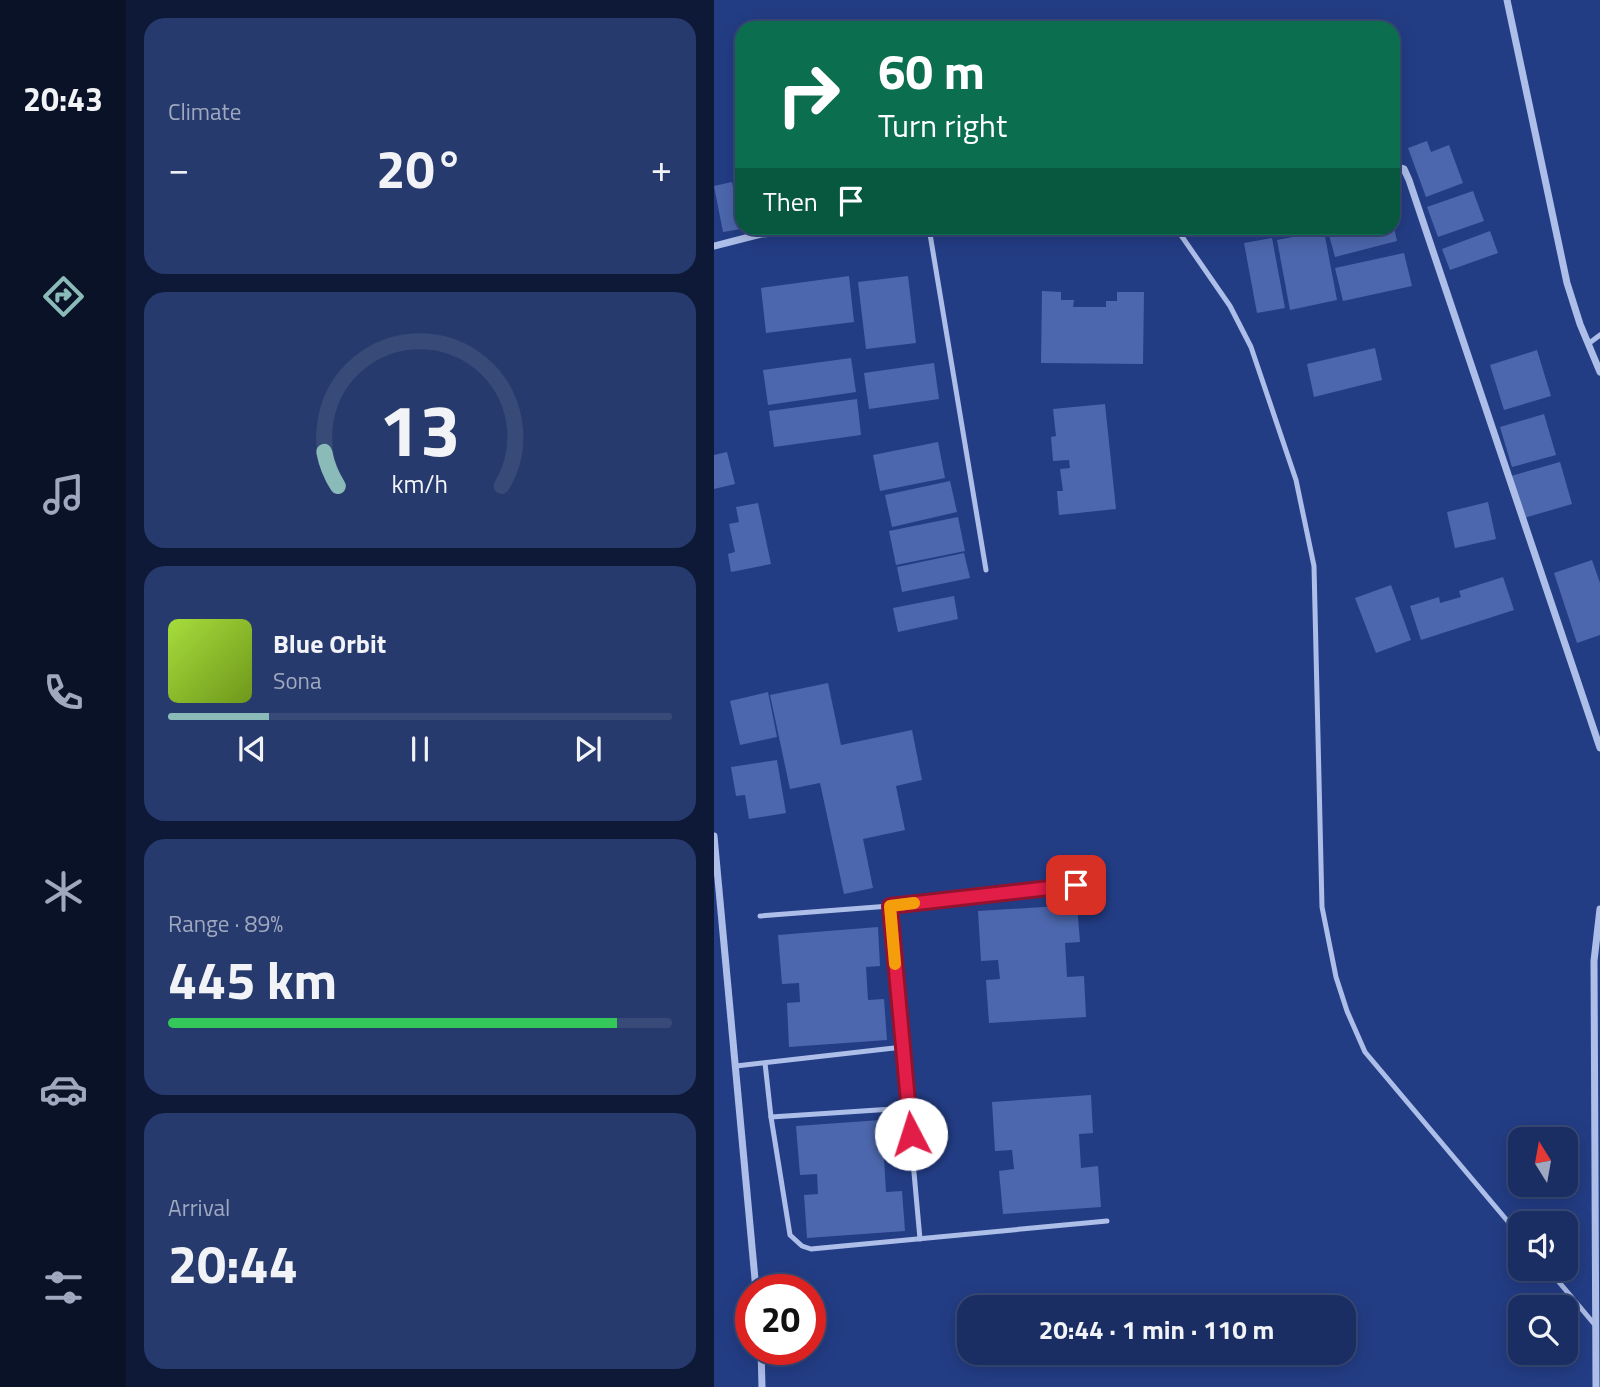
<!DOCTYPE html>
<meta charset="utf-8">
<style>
:root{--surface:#1a2e64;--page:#273a6d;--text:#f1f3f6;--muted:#9fa8bf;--line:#384a78;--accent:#8bbbb9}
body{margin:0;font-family:"Titillium Web",sans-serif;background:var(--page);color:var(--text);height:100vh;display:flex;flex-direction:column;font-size:26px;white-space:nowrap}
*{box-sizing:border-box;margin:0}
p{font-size:23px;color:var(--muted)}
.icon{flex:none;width:38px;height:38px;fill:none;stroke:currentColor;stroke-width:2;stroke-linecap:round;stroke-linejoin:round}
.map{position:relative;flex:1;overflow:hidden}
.drawer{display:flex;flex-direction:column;gap:18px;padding:18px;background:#0e1937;width:588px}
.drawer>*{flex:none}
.top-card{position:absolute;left:21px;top:21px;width:665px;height:214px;border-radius:21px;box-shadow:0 4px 18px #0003,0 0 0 2px var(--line);background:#0b6e4f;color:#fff;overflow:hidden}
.needle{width:46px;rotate:349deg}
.fabs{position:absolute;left:794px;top:1127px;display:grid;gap:14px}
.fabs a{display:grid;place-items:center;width:70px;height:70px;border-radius:14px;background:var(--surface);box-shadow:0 4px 18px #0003,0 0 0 2px var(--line);font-size:35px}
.speed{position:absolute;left:21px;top:1274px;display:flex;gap:14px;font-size:35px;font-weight:700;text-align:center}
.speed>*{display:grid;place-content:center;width:91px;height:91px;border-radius:50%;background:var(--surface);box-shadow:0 4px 18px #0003,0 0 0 2px var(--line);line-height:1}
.speed .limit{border:10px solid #d22;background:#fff;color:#111}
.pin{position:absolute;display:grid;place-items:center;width:60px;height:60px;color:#fff;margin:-30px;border-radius:14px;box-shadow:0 4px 10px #0006}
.me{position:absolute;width:77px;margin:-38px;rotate:355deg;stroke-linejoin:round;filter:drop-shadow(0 0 5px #0008)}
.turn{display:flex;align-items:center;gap:24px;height:147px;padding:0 28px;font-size:32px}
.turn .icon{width:91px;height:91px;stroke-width:2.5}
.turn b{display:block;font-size:49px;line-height:60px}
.then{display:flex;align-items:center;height:66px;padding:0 28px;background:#0003;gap:14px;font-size:26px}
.big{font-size:52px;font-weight:700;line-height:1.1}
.drawer .card{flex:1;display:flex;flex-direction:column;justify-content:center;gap:10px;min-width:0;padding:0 24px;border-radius:21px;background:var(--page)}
.drawer .dial{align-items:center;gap:0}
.dial svg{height:182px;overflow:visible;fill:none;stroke:var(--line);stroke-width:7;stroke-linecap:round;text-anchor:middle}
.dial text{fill:var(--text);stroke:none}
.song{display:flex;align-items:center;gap:21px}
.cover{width:84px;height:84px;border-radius:10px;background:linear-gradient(135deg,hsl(80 70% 55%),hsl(80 70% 35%))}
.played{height:7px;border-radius:4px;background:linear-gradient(90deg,var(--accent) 20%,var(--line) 20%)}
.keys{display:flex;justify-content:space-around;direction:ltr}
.heat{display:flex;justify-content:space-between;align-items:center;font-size:38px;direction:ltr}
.charge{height:10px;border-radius:5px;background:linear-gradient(90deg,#34c759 89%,var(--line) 0)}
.trip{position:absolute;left:243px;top:1295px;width:399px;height:70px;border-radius:21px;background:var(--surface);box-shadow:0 4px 18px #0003,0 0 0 2px var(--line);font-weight:700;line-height:70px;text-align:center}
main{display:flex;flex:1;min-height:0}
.dock{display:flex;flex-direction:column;width:126px;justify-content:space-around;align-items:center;background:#0a1228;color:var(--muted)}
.dock .icon{width:49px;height:49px}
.dock .active{color:var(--accent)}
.dock b{font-size:32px;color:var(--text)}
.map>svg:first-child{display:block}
.building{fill:#4c67ad}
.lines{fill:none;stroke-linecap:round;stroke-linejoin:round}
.service{stroke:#adbee9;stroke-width:5}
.minor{stroke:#adbee9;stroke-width:7}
.route-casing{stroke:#92132f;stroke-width:18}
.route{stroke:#e11d48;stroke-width:12}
.slow{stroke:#f59e0b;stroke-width:12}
</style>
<main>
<nav class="dock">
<b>20:43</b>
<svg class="icon active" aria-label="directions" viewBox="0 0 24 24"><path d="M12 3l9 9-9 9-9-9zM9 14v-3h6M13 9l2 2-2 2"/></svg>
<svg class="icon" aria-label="music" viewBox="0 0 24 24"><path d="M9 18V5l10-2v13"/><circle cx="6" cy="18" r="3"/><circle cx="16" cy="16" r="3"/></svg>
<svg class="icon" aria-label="phone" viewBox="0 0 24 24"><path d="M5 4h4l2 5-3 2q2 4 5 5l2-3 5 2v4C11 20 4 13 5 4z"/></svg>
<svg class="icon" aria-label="climate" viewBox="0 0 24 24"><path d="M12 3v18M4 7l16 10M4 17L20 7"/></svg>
<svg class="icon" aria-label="car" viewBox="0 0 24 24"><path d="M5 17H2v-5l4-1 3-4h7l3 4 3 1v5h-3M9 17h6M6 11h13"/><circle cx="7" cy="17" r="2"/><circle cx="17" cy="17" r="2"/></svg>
<svg class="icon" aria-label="filters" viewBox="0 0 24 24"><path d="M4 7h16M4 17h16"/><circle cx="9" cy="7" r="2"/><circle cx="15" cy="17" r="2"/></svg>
</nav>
<section class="drawer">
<div class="card"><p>Climate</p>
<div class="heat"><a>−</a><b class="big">20°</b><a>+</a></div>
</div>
<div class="card dial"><svg viewBox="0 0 100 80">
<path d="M14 69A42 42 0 1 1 86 69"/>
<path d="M14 69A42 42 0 0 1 8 54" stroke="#8bbbb9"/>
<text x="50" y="56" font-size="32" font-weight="700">13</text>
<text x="50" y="72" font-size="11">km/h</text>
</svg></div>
<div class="card">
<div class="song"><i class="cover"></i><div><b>Blue Orbit</b><p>Sona</p></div></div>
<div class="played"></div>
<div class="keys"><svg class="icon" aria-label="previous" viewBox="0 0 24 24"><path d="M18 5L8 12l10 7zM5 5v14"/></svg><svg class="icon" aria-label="pause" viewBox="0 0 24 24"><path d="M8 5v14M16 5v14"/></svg><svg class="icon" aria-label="next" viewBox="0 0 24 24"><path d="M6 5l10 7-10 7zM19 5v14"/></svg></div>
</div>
<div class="card"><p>Range · 89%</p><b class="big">445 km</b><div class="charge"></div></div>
<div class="card"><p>Arrival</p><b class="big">20:44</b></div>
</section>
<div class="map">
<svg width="886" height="1387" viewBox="0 0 886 1387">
<rect width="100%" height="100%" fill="#233d85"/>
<!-- building -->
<g class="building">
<polygon points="713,141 717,152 735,145 749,183 712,197 694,148"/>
<polygon points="18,182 27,229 9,232 0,186"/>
<polygon points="759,191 770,221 724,237 713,207"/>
<polygon points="613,228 680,228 683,241 621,257"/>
<polygon points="610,231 623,300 576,310 563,240"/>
<polygon points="776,231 784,253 736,270 728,249"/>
<polygon points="558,238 571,308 543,313 530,243"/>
<polygon points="690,253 698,286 629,301 621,268"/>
<polygon points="135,276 140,322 52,333 47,288"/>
<polygon points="194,276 202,343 152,349 144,282"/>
<polygon points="328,291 347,292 347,300 360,300 359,307 392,307 392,301 403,301 403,292 430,292 429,364 327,363"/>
<polygon points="661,348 668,380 600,397 593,364"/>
<polygon points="823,350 837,396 790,410 776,365"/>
<polygon points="137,358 142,392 54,405 49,370"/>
<polygon points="220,363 225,399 155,409 150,373"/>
<polygon points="143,399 147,435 60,447 55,411"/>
<polygon points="391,404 402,509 345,515 343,491 349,491 346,469 356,468 355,460 339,461 337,437 342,436 339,409"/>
<polygon points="830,414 842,455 798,467 786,427"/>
<polygon points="224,442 231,478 166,491 159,455"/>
<polygon points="13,452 21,484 0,489 0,455"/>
<polygon points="846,462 858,504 810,518 797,476"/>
<polygon points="236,481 243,512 178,527 171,495"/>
<polygon points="774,502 782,539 741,548 733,512"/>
<polygon points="44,503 57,564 17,572 14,554 21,552 15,524 25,522 22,507"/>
<polygon points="244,517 251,551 182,565 175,531"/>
<polygon points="250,553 256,578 188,592 183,567"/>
<polygon points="878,560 886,583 886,635 863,643 840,573"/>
<polygon points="789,577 800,610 707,640 696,606 725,597 726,603 747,597 745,591"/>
<polygon points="677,585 697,640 662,653 641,598"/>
<polygon points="240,596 244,619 184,632 179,608"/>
<polygon points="114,683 127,745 198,730 208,780 182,786 191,830 149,839 159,888 130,894 106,783 76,789 56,695"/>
<polygon points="54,692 63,737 26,745 16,701"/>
<polygon points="63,760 72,813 35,819 31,795 22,796 17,767"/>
<polygon points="363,905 366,942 351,943 353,977 370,976 372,1017 275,1023 272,980 286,979 284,960 267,961 264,911"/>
<polygon points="164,927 166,966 152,967 154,1000 170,999 173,1040 75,1047 73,1003 86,1002 85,983 68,984 64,935"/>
<polygon points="377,1095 379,1133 365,1134 367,1168 384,1166 387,1207 289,1214 285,1171 300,1169 298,1150 281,1151 278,1102"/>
<polygon points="181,1119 184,1157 170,1158 172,1192 188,1191 191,1231 93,1238 90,1195 104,1194 103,1174 86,1175 82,1126"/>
</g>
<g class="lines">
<!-- service -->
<g class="service">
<polyline points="535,23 537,28"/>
<polyline points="215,228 272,570"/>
<polyline points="462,228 516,306 537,347 582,480 600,566 608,907 622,977 633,1011 651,1052 807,1237"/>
<polyline points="874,344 886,335"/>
<polyline points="176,906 206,1239"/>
<polyline points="46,916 176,906 362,885"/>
<polyline points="51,1063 57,1117 76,1235 88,1246 97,1249 393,1221"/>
<polyline points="22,1066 189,1047"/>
<polyline points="57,1117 194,1108"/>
<polyline points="834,1269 881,1325"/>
</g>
<!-- minor -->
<g class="minor">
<polyline points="793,0 853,283 866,324 886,372"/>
<polyline points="679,166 690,169 695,180 886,748"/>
<polyline points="0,246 47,234 122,228"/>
<polyline points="0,836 42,1290"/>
<polyline points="47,1349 48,1387"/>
<polyline points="882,1387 880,961 886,909"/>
</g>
</g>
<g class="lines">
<defs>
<polyline id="route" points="197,1134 176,906 362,885"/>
</defs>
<!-- route casing -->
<use href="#route" class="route-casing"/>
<!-- route -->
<use href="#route" class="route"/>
<!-- slow -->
<polyline class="slow" points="181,964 176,906 200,903"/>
</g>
</svg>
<div class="fabs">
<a><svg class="needle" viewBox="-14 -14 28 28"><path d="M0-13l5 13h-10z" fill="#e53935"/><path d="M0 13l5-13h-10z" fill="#9fa8bf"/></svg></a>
<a><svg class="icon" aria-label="sound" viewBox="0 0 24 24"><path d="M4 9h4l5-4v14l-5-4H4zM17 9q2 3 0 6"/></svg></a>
<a><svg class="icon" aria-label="search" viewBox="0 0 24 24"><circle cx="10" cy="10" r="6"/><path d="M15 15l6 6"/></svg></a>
</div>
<div class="speed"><div class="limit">20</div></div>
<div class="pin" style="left:362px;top:885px;background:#d93025"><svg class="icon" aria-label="arrive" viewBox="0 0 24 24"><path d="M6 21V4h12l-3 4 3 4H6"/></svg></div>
<svg class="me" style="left:197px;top:1134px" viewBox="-20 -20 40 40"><circle r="19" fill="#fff"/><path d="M0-13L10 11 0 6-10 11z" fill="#e11d48"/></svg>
<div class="trip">20:44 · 1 min · 110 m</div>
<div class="top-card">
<div class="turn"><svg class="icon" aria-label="right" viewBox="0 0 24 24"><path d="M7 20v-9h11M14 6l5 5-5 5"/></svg><div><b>60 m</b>Turn right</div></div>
<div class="then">Then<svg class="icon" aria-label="arrive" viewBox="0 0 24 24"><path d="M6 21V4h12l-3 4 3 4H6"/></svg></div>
</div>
</div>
</main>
